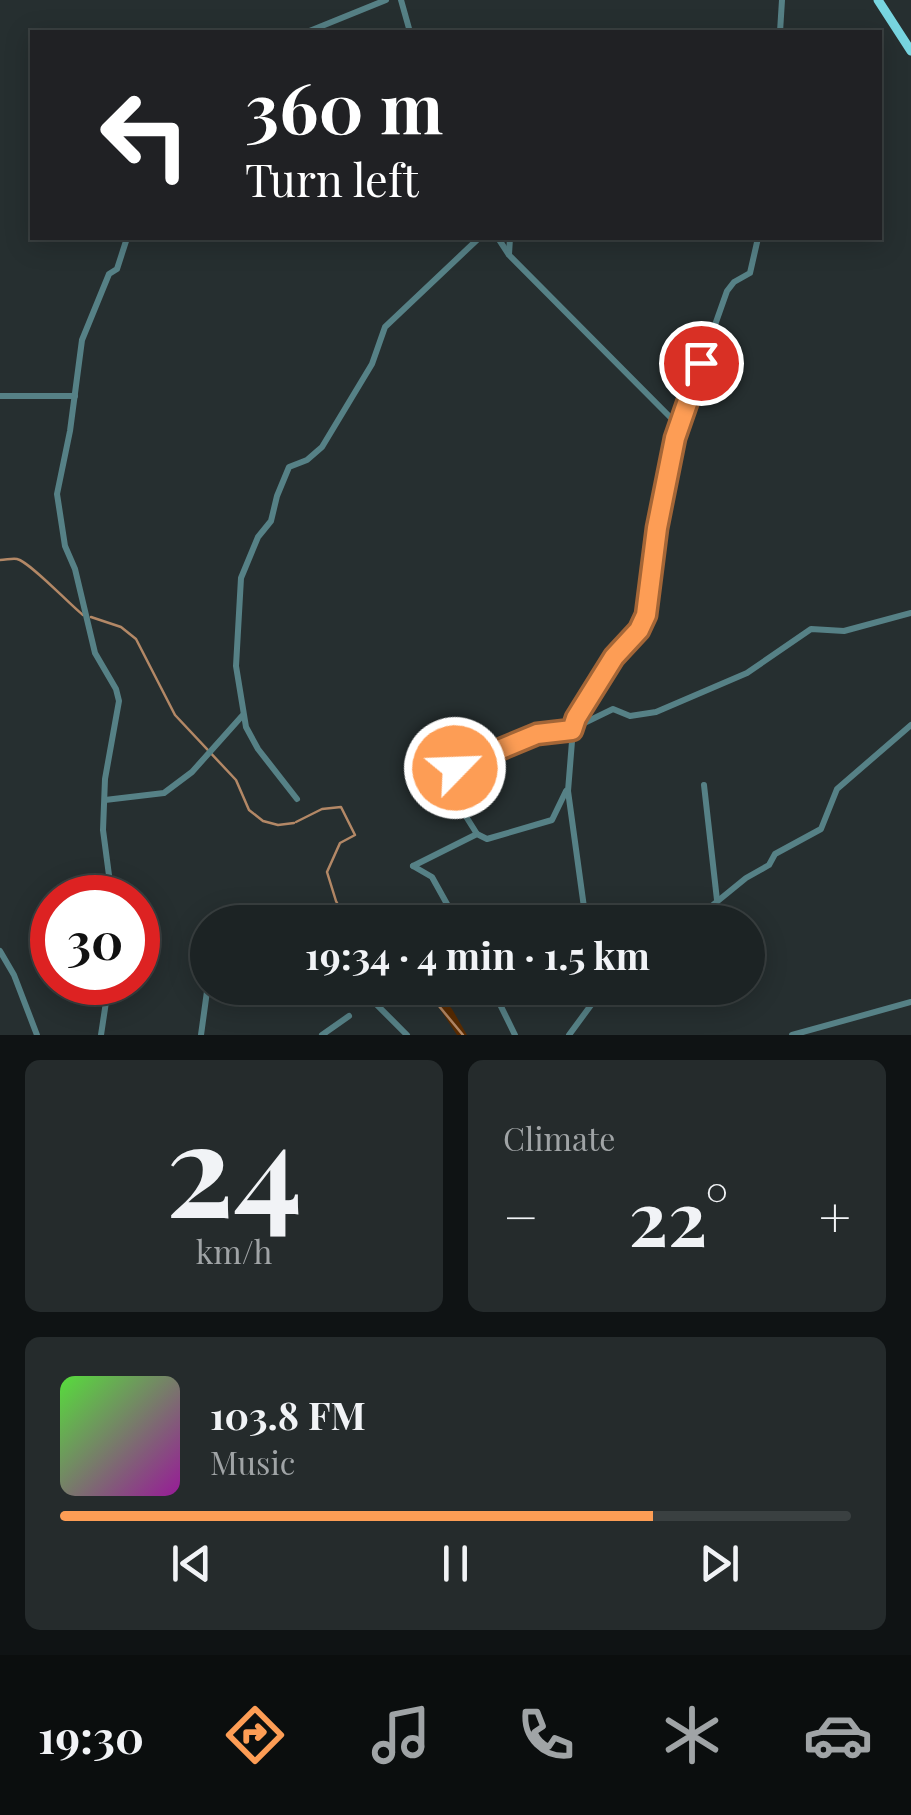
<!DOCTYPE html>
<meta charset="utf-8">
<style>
:root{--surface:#1c2324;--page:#252b2c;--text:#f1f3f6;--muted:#a0a4a6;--line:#3a4041;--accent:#fd9d55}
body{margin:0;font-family:"Playfair Display",serif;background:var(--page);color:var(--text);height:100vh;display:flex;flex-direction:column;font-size:38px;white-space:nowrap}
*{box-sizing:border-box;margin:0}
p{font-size:32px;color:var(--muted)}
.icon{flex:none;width:55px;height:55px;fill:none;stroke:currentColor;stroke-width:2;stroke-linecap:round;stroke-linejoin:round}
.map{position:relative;height:1035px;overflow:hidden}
.panel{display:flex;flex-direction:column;gap:25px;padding:25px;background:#0f1314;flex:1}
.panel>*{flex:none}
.top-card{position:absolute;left:30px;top:30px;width:852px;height:210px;border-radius:0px;box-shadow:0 5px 25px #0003,0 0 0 2px var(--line);background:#202124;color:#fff;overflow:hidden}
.speed{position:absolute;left:30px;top:875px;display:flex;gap:20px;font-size:50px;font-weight:700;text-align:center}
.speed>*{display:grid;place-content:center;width:130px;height:130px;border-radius:50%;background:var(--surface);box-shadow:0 5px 25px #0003,0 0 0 2px var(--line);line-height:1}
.speed .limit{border:15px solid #d22;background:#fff;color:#111}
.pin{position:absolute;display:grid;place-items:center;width:85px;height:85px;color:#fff;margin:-42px;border:5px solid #fff;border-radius:50%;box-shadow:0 2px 10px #0007}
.me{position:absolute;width:110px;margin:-55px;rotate:66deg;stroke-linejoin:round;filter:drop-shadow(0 0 8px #0008)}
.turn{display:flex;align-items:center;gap:35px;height:210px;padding:0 50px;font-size:45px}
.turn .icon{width:130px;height:130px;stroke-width:2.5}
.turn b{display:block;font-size:70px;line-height:85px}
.big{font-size:75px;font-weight:700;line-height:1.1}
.panel .card{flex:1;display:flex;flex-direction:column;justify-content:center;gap:15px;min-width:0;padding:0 35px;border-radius:15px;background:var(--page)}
.panel .dial{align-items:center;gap:0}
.dial b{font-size:130px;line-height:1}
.song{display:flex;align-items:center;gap:30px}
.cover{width:120px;height:120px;border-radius:15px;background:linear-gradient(135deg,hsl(110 70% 55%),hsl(300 70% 35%))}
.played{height:10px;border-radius:5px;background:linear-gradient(90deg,var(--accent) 75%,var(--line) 75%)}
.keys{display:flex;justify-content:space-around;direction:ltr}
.heat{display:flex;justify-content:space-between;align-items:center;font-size:55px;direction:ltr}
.panel .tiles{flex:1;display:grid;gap:25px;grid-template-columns:1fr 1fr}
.card:last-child{grid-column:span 2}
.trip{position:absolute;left:190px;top:905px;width:575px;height:100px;border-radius:50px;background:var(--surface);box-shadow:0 5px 25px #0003,0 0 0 2px var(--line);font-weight:700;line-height:100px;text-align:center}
.tabs{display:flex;height:160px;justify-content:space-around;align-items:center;background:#0b0e0e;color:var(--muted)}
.tabs .icon{width:70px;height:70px}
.tabs .active{color:var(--accent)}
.tabs b{font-size:45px;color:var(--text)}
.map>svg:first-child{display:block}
.green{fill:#582b02}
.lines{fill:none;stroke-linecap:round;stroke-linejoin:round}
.stream{stroke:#b38866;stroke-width:2.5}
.minor{stroke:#568186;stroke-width:6}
.major{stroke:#78d5e0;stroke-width:9}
.route-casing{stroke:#a46637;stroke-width:25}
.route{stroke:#fd9d55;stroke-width:18}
</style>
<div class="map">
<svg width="911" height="1035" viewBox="0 0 911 1035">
<rect width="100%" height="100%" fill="#262f30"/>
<!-- green -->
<polygon class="green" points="411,988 433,988 452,1009 467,1035 457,1035 432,997"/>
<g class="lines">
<!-- stream -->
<g class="stream">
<path d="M0,560C6,560 12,558 17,559C30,562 69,604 83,615"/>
<polyline points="91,617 121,627 136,639 175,715 236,780 249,810 263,821 278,825 294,823"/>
<polyline points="296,822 322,809 341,807 355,835 340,843 327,872 336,901 347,922"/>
<polyline points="424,988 463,1035"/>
</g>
<!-- minor -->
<g class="minor">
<polyline points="401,0 410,32"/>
<polyline points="307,32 386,0"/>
<polyline points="780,32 782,0"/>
<polyline points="498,238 509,255 679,426"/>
<polyline points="509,254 510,238"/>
<polyline points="0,396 75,396"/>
<polyline points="574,728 613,709 630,716 656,712 747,673 811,629 844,631 911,613"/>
<polyline points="455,768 537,734 572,730"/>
<polyline points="704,785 717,900"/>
<polyline points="450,791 477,834"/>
<polyline points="297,799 258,749 246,727 236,666 241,578 258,537 271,521 277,496 289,467 307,460 322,447 372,364 385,327 479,238"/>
<polyline points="105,800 164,793 192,772 242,716"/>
<polyline points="413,866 477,834 487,839 552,820 566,791"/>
<polyline points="413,866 432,877 457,922"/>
<polyline points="112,898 103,830 105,779 119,701 116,689 95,653 75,569 65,546 57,494 70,431 82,340 109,274 117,269 127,238"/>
<polyline points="586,922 568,791 573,729 601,677 644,622 657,528 675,438 727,291 734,282 750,273 758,238"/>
<polyline points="692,922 746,878 769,865 775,854 821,829 837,789 911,725"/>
<polyline points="0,951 14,975 37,1035"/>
<polyline points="492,988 515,1035"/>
<polyline points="364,992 407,1035"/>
<polyline points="596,998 610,988"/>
<polyline points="101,1035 109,982"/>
<polyline points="201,1035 208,984"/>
<polyline points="322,1035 349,1016"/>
<polyline points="569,1035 594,1001 595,988"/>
<polyline points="792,1035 911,1002"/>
</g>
<!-- major -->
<polyline class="major" points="878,0 911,51"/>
</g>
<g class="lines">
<defs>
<polyline id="route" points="455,768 537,734 572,730 576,718 614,657 639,630 646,615 657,528 675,438 701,363"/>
</defs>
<!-- route casing -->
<use href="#route" class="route-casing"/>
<!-- route -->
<use href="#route" class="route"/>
</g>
</svg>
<div class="speed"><div class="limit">30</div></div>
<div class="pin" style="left:701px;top:363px;background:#d93025"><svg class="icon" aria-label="arrive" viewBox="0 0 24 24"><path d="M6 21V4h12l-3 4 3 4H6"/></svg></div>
<svg class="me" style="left:455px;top:768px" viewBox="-20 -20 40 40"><circle r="17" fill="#fd9d55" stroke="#fff" stroke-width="3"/><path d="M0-11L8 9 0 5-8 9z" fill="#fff"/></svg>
<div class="trip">19:34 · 4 min · 1.5 km</div>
<div class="top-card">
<div class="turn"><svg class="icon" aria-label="left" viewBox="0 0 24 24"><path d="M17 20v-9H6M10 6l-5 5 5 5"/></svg><div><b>360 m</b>Turn left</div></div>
</div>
</div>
<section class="panel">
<div class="tiles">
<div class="card dial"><b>24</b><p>km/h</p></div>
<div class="card"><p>Climate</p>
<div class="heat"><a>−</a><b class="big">22°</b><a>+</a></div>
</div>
<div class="card">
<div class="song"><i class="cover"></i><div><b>103.8 FM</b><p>Music</p></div></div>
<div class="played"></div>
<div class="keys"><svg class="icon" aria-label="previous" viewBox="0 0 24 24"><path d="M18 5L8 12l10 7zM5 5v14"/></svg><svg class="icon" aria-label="pause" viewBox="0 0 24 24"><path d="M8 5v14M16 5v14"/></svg><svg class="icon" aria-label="next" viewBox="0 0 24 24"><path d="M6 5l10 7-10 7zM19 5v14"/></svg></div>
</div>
</div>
</section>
<nav class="tabs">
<b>19:30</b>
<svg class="icon active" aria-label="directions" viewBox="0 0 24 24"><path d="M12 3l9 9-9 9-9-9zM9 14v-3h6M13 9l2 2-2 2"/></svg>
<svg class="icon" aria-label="music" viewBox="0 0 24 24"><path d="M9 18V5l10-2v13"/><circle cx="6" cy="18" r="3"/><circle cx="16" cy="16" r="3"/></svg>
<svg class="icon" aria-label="phone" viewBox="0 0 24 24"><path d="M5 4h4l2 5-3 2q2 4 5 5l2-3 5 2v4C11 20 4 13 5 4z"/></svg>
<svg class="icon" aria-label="climate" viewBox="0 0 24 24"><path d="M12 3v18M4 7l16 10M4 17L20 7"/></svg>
<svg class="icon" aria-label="car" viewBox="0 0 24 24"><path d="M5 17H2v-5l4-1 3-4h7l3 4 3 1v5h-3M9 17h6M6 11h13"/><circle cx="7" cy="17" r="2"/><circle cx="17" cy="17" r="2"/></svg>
</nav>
